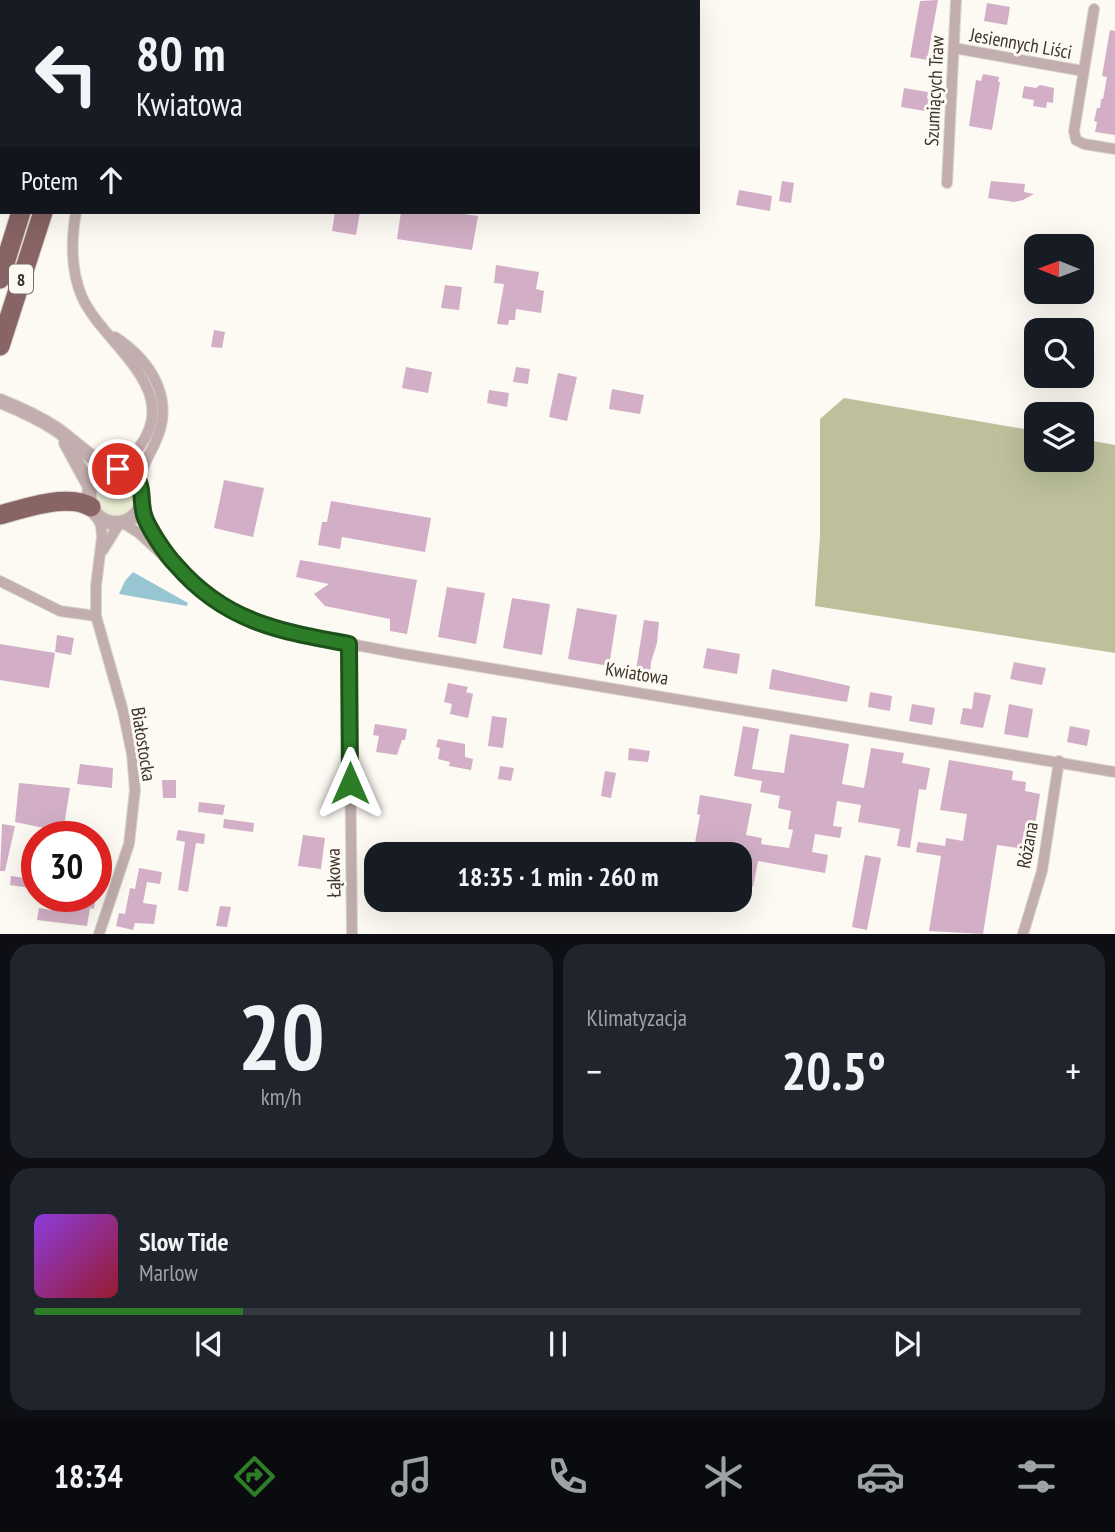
<!DOCTYPE html>
<html lang="pl">
<meta charset="utf-8">
<style>
:root{--surface:#171b24;--page:#20242c;--text:#f1f3f6;--muted:#9ea1a6;--line:#363941;--accent:#2d7d28}
body{margin:0;font-family:"PT Sans Narrow",sans-serif;background:var(--page);color:var(--text);height:100vh;display:flex;flex-direction:column;font-size:26px;white-space:nowrap}
*{box-sizing:border-box;margin:0}
p{font-size:23px;color:var(--muted)}
.icon{flex:none;width:38px;height:38px;fill:none;stroke:currentColor;stroke-width:2;stroke-linecap:round;stroke-linejoin:round}
.map{position:relative;height:934px;overflow:hidden}
.sheet{display:flex;flex-direction:column;gap:10px;padding:10px;background:#0d0f14;flex:1}
.sheet>*{flex:none}
.banner{position:absolute;left:0px;top:0px;width:700px;height:214px;box-shadow:0 7px 28px #0002;background:#171b24;color:var(--text);overflow:hidden}
.needle{width:46px;rotate:271deg}
.tools{position:absolute;left:1024px;top:234px;display:grid;gap:14px}
.tools a{display:grid;place-items:center;width:70px;height:70px;border-radius:14px;background:var(--surface);box-shadow:0 7px 28px #0002;font-size:35px}
.speed{position:absolute;left:21px;top:821px;display:flex;gap:14px;font-size:35px;font-weight:700;text-align:center}
.speed>*{display:grid;place-content:center;width:91px;height:91px;border-radius:50%;background:var(--surface);box-shadow:0 7px 28px #0002;line-height:1}
.speed .limit{border:10px solid #d22;background:#fff;color:#111}
.pin{position:absolute;display:grid;place-items:center;width:60px;height:60px;color:#fff;margin:-30px;border:4px solid #fff;border-radius:50%;box-shadow:0 2px 7px #0007}
.me{position:absolute;width:77px;margin:-38px;rotate:0deg;stroke-linejoin:round;filter:drop-shadow(0 0 5px #0008)}
.turn{display:flex;align-items:center;gap:24px;height:147px;padding:0 21px;font-size:32px}
.turn .icon{width:91px;height:91px;stroke-width:2.5}
.turn b{display:block;font-size:49px;line-height:60px}
.then{display:flex;align-items:center;height:66px;padding:0 21px;background:#0003;gap:14px;font-size:26px}
.big{font-size:52px;font-weight:600;line-height:1.1}
.sheet .widget{flex:1;display:flex;flex-direction:column;justify-content:center;gap:10px;min-width:0;padding:0 24px;border-radius:21px;background:var(--page)}
.sheet .dial{align-items:center;gap:0}
.dial b{font-size:91px;line-height:1}
.song{display:flex;align-items:center;gap:21px}
.cover{width:84px;height:84px;border-radius:10px;background:linear-gradient(135deg,hsl(270 70% 55%),hsl(350 70% 35%))}
.played{height:7px;border-radius:4px;background:linear-gradient(90deg,var(--accent) 20%,var(--line) 20%)}
.keys{display:flex;justify-content:space-around;direction:ltr}
.heat{display:flex;justify-content:space-between;align-items:center;font-size:38px;direction:ltr}
.sheet .tiles{flex:1;display:grid;gap:10px;grid-template-columns:1fr 1fr}
.widget:last-child{grid-column:span 2}
.trip{position:absolute;left:364px;top:842px;width:388px;height:70px;border-radius:21px;background:var(--surface);box-shadow:0 7px 28px #0002;font-weight:600;line-height:70px;text-align:center}
.tab-bar{display:flex;height:112px;justify-content:space-around;align-items:center;background:#090b0e;color:var(--muted)}
.tab-bar .icon{width:49px;height:49px}
.tab-bar .current{color:var(--accent)}
.tab-bar b{font-size:32px;color:var(--text)}
.map>svg:first-child{display:block}
.green{fill:#ebeed4}
.forest{fill:#bdc09b}
.water{fill:#98c5d2}
.building{fill:#d2afc6}
.lines{fill:none;stroke-linecap:round;stroke-linejoin:round}
.minor-casing{stroke:#dad6ce;stroke-width:12}
.tertiary-casing{stroke:#dad6ce;stroke-width:16}
.trunk-casing{stroke:#dad6ce;stroke-width:21}
.minor{stroke:#c2aeae;stroke-width:10}
.tertiary{stroke:#c2aeae;stroke-width:14}
.trunk{stroke:#886464;stroke-width:19}
.route-casing{stroke:#1d511a;stroke-width:18}
.route{stroke:#2d7d28;stroke-width:12}
.labels{text-anchor:middle;dominant-baseline:central;stroke-width:6;stroke-linejoin:round;paint-order:stroke}
.shield{fill:#fdf9f3;stroke:#777065;stroke-width:2}
.shield-label{font-size:18px;font-weight:bold;fill:#3d3528}
.street-label{font-size:19px;fill:#3d3528;stroke:#fdf9f3}
</style>
<div class="map">
<svg width="1115" height="934" viewBox="0 0 1115 934">
<rect width="100%" height="100%" fill="#fdf9f3"/>
<!-- green -->
<circle class="green" cx="116" cy="496" r="20"/>
<!-- forest -->
<polygon class="forest" points="844,398 1036,431 1036,460 1082,460 1082,439 1115,445 1115,653 815,606 820,536 820,419"/>
<!-- water -->
<polygon class="water" points="133,572 188,603 187,606 119,594 125,581"/>
<!-- building -->
<g class="building">
<polygon points="938,0 927,60 910,57 920,1"/>
<polygon points="987,3 1010,7 1007,25 984,21"/>
<polygon points="1110,30 1115,31 1115,135 1095,132 1097,122 1094,121 1097,108 1100,108 1101,99 1103,99 1107,77 1102,76"/>
<polygon points="983,74 999,77 998,82 1000,82 992,130 969,126 976,80 981,81"/>
<polygon points="1040,85 1054,88 1053,103 1047,102 1046,108 1033,106 1034,100 1022,98 1024,86 1036,88"/>
<polygon points="904,88 928,92 927,98 931,102 926,106 925,111 901,107"/>
<polygon points="782,181 794,183 791,203 779,201"/>
<polygon points="991,181 1025,184 1024,192 1034,194 1023,200 1014,202 988,198"/>
<polygon points="739,190 772,196 770,211 736,205"/>
<polygon points="335,212 360,212 356,235 332,231"/>
<polygon points="401,212 449,212 478,216 472,250 397,239"/>
<polygon points="496,265 539,272 536,289 544,291 541,313 516,309 515,320 509,320 508,325 497,324 504,284 494,283"/>
<polygon points="445,285 462,287 459,310 441,308"/>
<polygon points="214,330 225,332 222,348 211,347"/>
<polygon points="406,367 432,372 428,393 402,388"/>
<polygon points="516,367 530,369 528,384 513,382"/>
<polygon points="558,373 577,377 567,421 549,417"/>
<polygon points="612,389 644,395 640,414 609,409"/>
<polygon points="489,390 509,393 507,407 487,403"/>
<polygon points="224,480 264,488 253,537 214,528"/>
<polygon points="331,501 431,518 425,552 342,537 340,549 318,545 322,522 327,522"/>
<polygon points="300,560 417,580 407,634 390,631 390,619 325,606 314,594 329,584 296,577"/>
<polygon points="447,587 485,593 476,644 438,637"/>
<polygon points="512,598 550,604 542,655 503,648"/>
<polygon points="577,608 617,615 609,666 568,659"/>
<polygon points="644,620 659,622 657,643 651,662 650,673 636,670"/>
<polygon points="57,635 74,638 71,655 55,652"/>
<polygon points="0,644 55,653 49,688 0,680"/>
<polygon points="707,648 740,654 737,674 703,668"/>
<polygon points="1014,662 1046,668 1042,685 1010,679"/>
<polygon points="772,669 850,686 847,702 769,689"/>
<polygon points="448,683 468,687 466,692 473,694 468,718 450,714 452,704 444,702"/>
<polygon points="870,692 892,696 890,711 868,707"/>
<polygon points="974,692 991,695 983,728 960,724 963,708 972,709"/>
<polygon points="912,704 935,708 932,725 909,721"/>
<polygon points="1009,704 1033,709 1028,738 1004,734"/>
<polygon points="492,716 507,718 503,748 488,746"/>
<polygon points="375,724 407,729 405,740 402,740 397,755 376,752 379,736 373,735"/>
<polygon points="743,726 759,729 752,769 784,773 790,734 849,744 842,784 864,788 871,748 904,753 902,763 930,768 926,790 919,789 910,848 897,846 900,829 858,822 861,805 837,801 833,826 842,827 840,838 815,834 812,852 828,855 825,873 758,861 753,887 740,885 740,854 693,854 700,815 697,814 700,795 752,804 746,835 762,838 761,844 789,848 793,830 788,829 791,811 778,808 780,796 760,792 762,781 734,776"/>
<polygon points="1070,726 1090,730 1087,746 1067,742"/>
<polygon points="438,739 465,744 465,757 473,759 471,770 449,766 450,762 438,759 440,748 436,747"/>
<polygon points="629,748 650,751 648,762 628,760"/>
<polygon points="949,760 1013,771 1012,780 1026,782 1025,791 1040,794 1031,850 997,845 983,934 929,931 941,856 916,852 918,842 945,846 946,838 963,841 967,814 940,810"/>
<polygon points="80,764 113,768 112,788 77,784"/>
<polygon points="500,766 514,768 511,781 498,779"/>
<polygon points="605,771 616,773 611,798 601,796"/>
<polygon points="162,780 176,780 176,798 163,798"/>
<polygon points="19,783 70,788 63,832 15,822"/>
<polygon points="199,802 225,805 223,815 198,812"/>
<polygon points="224,819 254,823 253,832 223,828"/>
<polygon points="2,824 15,826 5,871 0,871"/>
<polygon points="178,830 205,834 204,844 196,843 188,892 178,890 185,842 176,840"/>
<polygon points="303,835 325,838 321,869 298,866"/>
<polygon points="865,855 881,858 867,930 852,927"/>
<polygon points="139,868 162,872 160,884 147,882 143,903 157,905 154,924 135,923 133,930 116,926 119,913 125,914 130,888 135,889"/>
<polygon points="11,876 32,879 30,888 10,885"/>
<polygon points="55,896 96,896 94,909 90,908 87,926 37,920 39,908 51,910"/>
<polygon points="220,906 231,907 227,927 216,926"/>
</g>
<g class="lines">
<defs>
<g id="minor">
<polyline points="141,2 141,0"/>
<polyline points="1094,9 1074,131 1076,140 1084,144 1115,149"/>
<polyline points="954,48 1083,71"/>
<polyline points="947,183 956,0"/>
<path d="M76,212C71,240 71,271 82,297C103,344 183,388 140,446C133,455 128,464 118,469"/>
<path d="M115,337C151,361 176,399 155,443C149,456 141,467 140,483"/>
<polyline points="143,496 145,518 167,552"/>
<polyline points="95,514 101,525 102,537 96,586 96,616 123,711 132,754 135,790 129,844 99,934"/>
<polyline points="123,523 139,533 192,582 229,610 251,621 281,631 404,654 1115,772"/>
<polyline points="103,550 119,524"/>
<polyline points="0,581 60,611 96,616"/>
<polyline points="349,644 352,934"/>
<polyline points="1023,934 1042,871 1059,761"/>
</g>
<g id="tertiary">
<polyline points="58,2 59,0"/>
<polyline points="0,189 2,184"/>
<path d="M0,401C20,409 38,417 56,429C75,442 90,459 111,469"/>
<polyline points="66,443 90,487"/>
<circle cx="116" cy="496" r="27"/>
</g>
<g id="trunk">
<polyline points="87,2 88,0"/>
<polyline points="110,2 110,0"/>
<polyline points="0,279 21,212"/>
<polyline points="0,346 43,212"/>
<path d="M0,515C24,508 69,493 91,507"/>
</g>
</defs>
<!-- minor casing -->
<use href="#minor" class="minor-casing"/>
<!-- tertiary casing -->
<use href="#tertiary" class="tertiary-casing"/>
<!-- trunk casing -->
<use href="#trunk" class="trunk-casing"/>
<!-- minor -->
<use href="#minor" class="minor"/>
<!-- tertiary -->
<use href="#tertiary" class="tertiary"/>
<!-- trunk -->
<use href="#trunk" class="trunk"/>
</g>
<g class="lines">
<defs>
<path id="route" d="M118,469C149,475 138,493 144,515C148,528 166,555 176,565C225,622 279,631 349,644L350,783"/>
</defs>
<!-- route casing -->
<use href="#route" class="route-casing"/>
<!-- route -->
<use href="#route" class="route"/>
</g>
<g class="labels">
<!-- shield labels -->
<rect class="shield" x="9" y="264.5" width="24" height="29" rx="5"/>
<g class="shield-label">
<text x="21" y="279">8</text>
</g>
<!-- street labels -->
<g class="street-label">
<text transform="translate(1021 43) rotate(10)">Jesiennych Liści</text>
<text transform="translate(934 91) rotate(-87)">Szumiących Traw</text>
<text transform="translate(637 673) rotate(9)">Kwiatowa</text>
<text transform="translate(144 744) rotate(81)">Białostocka</text>
<text transform="translate(1027 845) rotate(-80)">Różana</text>
<text transform="translate(333 873) rotate(-91)">Łąkowa</text>
</g>
</g>
</svg>
<div class="tools">
<a><svg class="needle" viewBox="-14 -14 28 28"><path d="M0-13l5 13h-10z" fill="#e53935"/><path d="M0 13l5-13h-10z" fill="#9ea1a6"/></svg></a>
<a><svg class="icon" aria-label="search" viewBox="0 0 24 24"><circle cx="10" cy="10" r="6"/><path d="M15 15l6 6"/></svg></a>
<a><svg class="icon" aria-label="layers" viewBox="0 0 24 24"><path d="M12 4l9 5-9 5-9-5zM3 14l9 5 9-5"/></svg></a>
</div>
<div class="speed"><div class="limit">30</div></div>
<div class="pin" style="left:118px;top:469px;background:#d93025"><svg class="icon" aria-label="arrive" viewBox="0 0 24 24"><path d="M6 21V4h12l-3 4 3 4H6"/></svg></div>
<svg class="me" style="left:350px;top:783px" viewBox="-20 -20 40 40"><path d="M0-17L14 15 0 8-14 15z" fill="#2d7d28" stroke="#fff" stroke-width="4"/></svg>
<div class="trip">18:35 · 1 min · 260 m</div>
<div class="banner">
<div class="turn"><svg class="icon" aria-label="left" viewBox="0 0 24 24"><path d="M17 20v-9H6M10 6l-5 5 5 5"/></svg><div><b>80 m</b>Kwiatowa</div></div>
<div class="then">Potem<svg class="icon" aria-label="ahead" viewBox="0 0 24 24"><path d="M12 20V5M6 11l6-6 6 6"/></svg></div>
</div>
</div>
<section class="sheet">
<div class="tiles">
<div class="widget dial"><b>20</b><p>km/h</p></div>
<div class="widget"><p>Klimatyzacja</p>
<div class="heat"><a>−</a><b class="big">20.5°</b><a>+</a></div>
</div>
<div class="widget">
<div class="song"><i class="cover"></i><div><b>Slow Tide</b><p>Marlow</p></div></div>
<div class="played"></div>
<div class="keys"><svg class="icon" aria-label="previous" viewBox="0 0 24 24"><path d="M18 5L8 12l10 7zM5 5v14"/></svg><svg class="icon" aria-label="pause" viewBox="0 0 24 24"><path d="M8 5v14M16 5v14"/></svg><svg class="icon" aria-label="next" viewBox="0 0 24 24"><path d="M6 5l10 7-10 7zM19 5v14"/></svg></div>
</div>
</div>
</section>
<nav class="tab-bar">
<b>18:34</b>
<svg class="icon current" aria-label="directions" viewBox="0 0 24 24"><path d="M12 3l9 9-9 9-9-9zM9 14v-3h6M13 9l2 2-2 2"/></svg>
<svg class="icon" aria-label="music" viewBox="0 0 24 24"><path d="M9 18V5l10-2v13"/><circle cx="6" cy="18" r="3"/><circle cx="16" cy="16" r="3"/></svg>
<svg class="icon" aria-label="phone" viewBox="0 0 24 24"><path d="M5 4h4l2 5-3 2q2 4 5 5l2-3 5 2v4C11 20 4 13 5 4z"/></svg>
<svg class="icon" aria-label="climate" viewBox="0 0 24 24"><path d="M12 3v18M4 7l16 10M4 17L20 7"/></svg>
<svg class="icon" aria-label="car" viewBox="0 0 24 24"><path d="M5 17H2v-5l4-1 3-4h7l3 4 3 1v5h-3M9 17h6M6 11h13"/><circle cx="7" cy="17" r="2"/><circle cx="17" cy="17" r="2"/></svg>
<svg class="icon" aria-label="filters" viewBox="0 0 24 24"><path d="M4 7h16M4 17h16"/><circle cx="9" cy="7" r="2"/><circle cx="15" cy="17" r="2"/></svg>
</nav>
